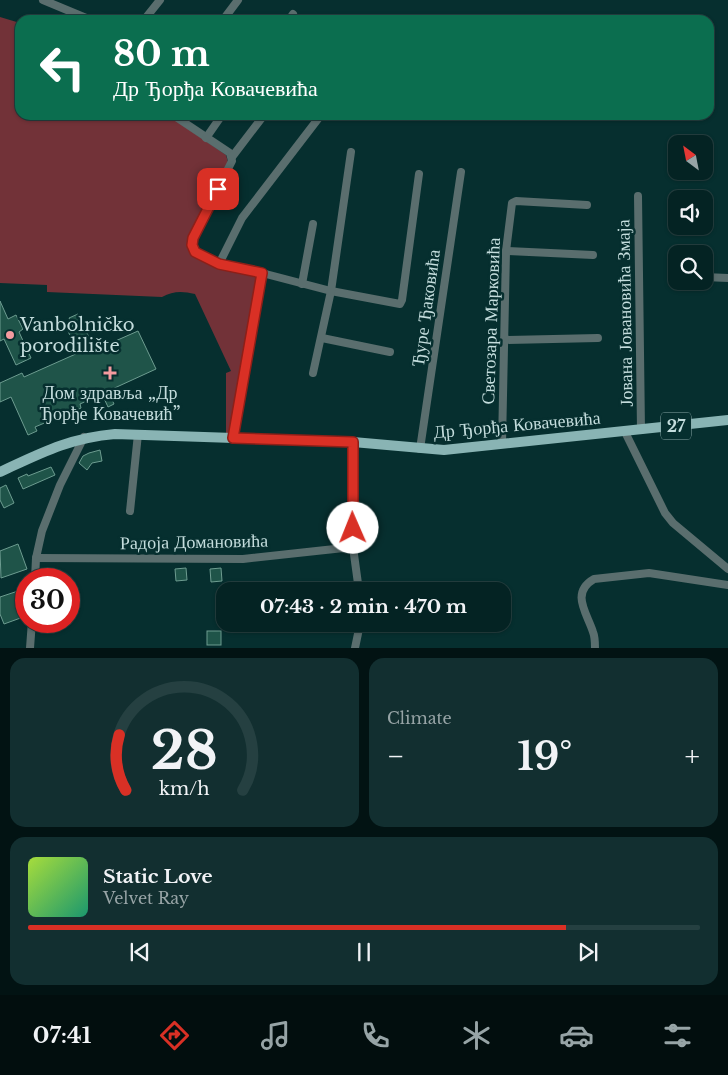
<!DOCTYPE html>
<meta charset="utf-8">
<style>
:root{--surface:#042323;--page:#122f30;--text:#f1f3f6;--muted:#97a4a6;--line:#254041;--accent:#d93025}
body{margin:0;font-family:"Libre Baskerville",serif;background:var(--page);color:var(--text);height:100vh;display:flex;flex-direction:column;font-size:19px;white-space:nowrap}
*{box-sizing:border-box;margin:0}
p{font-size:16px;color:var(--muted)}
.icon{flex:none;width:28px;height:28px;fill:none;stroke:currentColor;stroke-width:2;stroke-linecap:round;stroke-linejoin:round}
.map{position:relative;height:648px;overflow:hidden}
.details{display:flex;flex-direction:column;gap:10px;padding:10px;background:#021313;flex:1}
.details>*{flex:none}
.top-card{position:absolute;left:15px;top:15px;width:699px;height:105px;border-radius:15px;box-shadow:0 1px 4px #0004,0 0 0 1px var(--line);background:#0b6e4f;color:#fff;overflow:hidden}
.needle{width:32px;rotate:328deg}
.controls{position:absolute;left:668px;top:135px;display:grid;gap:10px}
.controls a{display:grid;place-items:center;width:45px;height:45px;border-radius:10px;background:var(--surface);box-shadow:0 1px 4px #0004,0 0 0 1px var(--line);font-size:25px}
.speed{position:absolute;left:15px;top:568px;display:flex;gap:10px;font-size:25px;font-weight:700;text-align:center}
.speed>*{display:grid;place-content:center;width:65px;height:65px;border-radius:50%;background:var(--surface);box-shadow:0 1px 4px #0004,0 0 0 1px var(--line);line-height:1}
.speed .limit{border:8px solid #d22;background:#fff;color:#111}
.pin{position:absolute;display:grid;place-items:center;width:42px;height:42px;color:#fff;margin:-21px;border-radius:10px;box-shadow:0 2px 8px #0006}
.me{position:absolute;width:55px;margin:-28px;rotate:359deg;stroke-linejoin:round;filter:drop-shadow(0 0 4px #0008)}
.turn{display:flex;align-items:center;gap:18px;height:105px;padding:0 15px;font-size:22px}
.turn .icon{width:65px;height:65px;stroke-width:2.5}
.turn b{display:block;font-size:35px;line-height:42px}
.big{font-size:38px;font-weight:700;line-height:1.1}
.details .card{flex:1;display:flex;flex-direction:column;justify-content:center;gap:8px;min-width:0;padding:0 18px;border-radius:15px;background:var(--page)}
.details .dial{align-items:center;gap:0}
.dial svg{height:130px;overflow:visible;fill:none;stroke:var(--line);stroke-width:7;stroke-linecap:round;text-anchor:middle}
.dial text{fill:var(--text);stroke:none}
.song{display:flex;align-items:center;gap:15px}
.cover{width:60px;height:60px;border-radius:8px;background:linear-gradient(135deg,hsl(80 70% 55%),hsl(160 70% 35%))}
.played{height:5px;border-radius:2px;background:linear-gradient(90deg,var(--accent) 80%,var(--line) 80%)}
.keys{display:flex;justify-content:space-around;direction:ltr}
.heat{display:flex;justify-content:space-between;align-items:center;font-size:28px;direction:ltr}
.details .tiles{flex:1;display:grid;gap:10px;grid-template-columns:1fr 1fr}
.card:last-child{grid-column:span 2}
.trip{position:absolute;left:216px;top:582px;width:295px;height:50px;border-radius:15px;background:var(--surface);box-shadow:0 1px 4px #0004,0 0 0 1px var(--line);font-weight:700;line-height:50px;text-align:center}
.dock{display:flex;height:80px;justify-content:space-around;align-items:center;background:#020e0e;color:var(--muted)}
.dock .icon{width:35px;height:35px}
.dock .active{color:var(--accent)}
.dock b{font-size:22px;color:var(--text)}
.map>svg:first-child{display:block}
.green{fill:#723238}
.building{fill:#1f5449;stroke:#6d9c90}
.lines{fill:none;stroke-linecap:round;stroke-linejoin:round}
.minor{stroke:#5a6e6e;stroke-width:8}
.major{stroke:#89b4b4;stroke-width:10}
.route-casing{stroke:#8d1f18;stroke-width:12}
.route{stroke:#d93025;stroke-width:9}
.poi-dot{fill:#f49b9f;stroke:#062f2f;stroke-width:2}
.labels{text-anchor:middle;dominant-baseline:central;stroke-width:5;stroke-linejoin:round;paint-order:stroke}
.shield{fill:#062f2f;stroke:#8ba9a9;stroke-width:1}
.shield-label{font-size:16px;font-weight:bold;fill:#c4dddd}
.street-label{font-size:18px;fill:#c4dddd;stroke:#062f2f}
.poi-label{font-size:18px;fill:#c4dddd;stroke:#062f2f;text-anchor:start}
</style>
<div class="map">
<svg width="728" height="648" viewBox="0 0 728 648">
<rect width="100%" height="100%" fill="#062f2f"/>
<!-- green -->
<path class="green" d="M0,17L20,23V115H168L226,155L228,162L189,239C188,243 187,247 189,250C197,264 242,271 258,275L231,434H226V373L231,371L195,294C182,291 173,291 162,297L47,292V285L0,283Z"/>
<!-- building -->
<g class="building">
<polygon points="0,301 8,319 16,315 23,329 19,332 31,358 16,365 4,339 0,341"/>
<polygon points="78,314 95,350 138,331 156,369 108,391 114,404 108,407 102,394 80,404 81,408 71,413 73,419 64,423 61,416 35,427 37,431 28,435 11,397 0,402 0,383 22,373 24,377 78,353 67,329 73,326 69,318"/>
<polygon points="100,450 102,461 92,463 87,470 79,463 83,456 89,453"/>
<polygon points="51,467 55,475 23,489 18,478 27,474 28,476"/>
<polygon points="6,485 14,503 4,508 0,500 0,488"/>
<polygon points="18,544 27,569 1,578 0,551"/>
<polygon points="186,568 187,580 176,581 175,569"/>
<polygon points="221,568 222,581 211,582 210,569"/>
<polygon points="21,590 26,606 26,616 4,624 0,614 0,597"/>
<rect x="207" y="631" width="14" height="14"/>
</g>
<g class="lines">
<!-- minor -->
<g class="minor">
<polyline points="43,0 91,20"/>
<polyline points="144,20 160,0"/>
<polyline points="223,20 238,0"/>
<polyline points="289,20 293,14"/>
<polyline points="173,115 230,153 232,161 193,238 192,245 195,252 219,264 262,273 331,291 400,304 402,300 419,174"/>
<polyline points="206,138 222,115"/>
<polyline points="232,157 264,115"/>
<polyline points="638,196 641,430"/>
<polyline points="506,251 593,255"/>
<polyline points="219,264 242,218 321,115"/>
<polyline points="704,277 728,278"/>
<polyline points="302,284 313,224"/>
<polyline points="322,338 390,352"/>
<polyline points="504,340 598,338"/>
<polyline points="313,373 331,291 351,152"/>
<polyline points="625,432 665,513 673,523 728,569"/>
<polyline points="233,438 262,273"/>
<polyline points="353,442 353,547 359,591"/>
<polyline points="502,444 506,251 512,203 516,201 587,205"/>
<polyline points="420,449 461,172"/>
<polyline points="130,511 138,434"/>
<polyline points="36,558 243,559 353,547"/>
<polyline points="35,579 36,558 42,531 60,485 84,437"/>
<polyline points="30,648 32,621"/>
<polyline points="355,648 360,624"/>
<path d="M595,648C595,642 595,637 593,632C587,613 570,593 594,579L649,573L728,585"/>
</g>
<!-- major -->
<path class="major" d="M0,472C41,453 69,438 115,434L353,442L444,450L728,420"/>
</g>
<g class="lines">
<defs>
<polyline id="route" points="218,189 193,238 192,245 195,252 219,264 262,273 233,438 353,442 353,528"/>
</defs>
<!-- route casing -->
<use href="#route" class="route-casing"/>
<!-- route -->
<use href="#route" class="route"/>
</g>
<!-- markers -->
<g class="poi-dot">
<circle cx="10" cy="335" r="5"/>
<path d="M107.5 365.5h5v5h5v5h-5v5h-5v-5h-5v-5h5z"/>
</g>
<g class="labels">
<!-- shield labels -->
<rect class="shield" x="661" y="412.5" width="30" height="27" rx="4"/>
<g class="shield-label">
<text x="676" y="426">27</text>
</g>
<!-- street labels -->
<g class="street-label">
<text transform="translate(426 308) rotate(-82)">Ђуре Ђаковића</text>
<text transform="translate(625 313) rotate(-91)">Јована Јовановића Змаја</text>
<text transform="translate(491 321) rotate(-88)">Светозара Марковића</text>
<text transform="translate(517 425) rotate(-5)">Др Ђорђа Ковачевића</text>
<text transform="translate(194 542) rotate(-1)">Радоја Домановића</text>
</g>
<!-- poi labels -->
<g class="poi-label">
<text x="20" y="325">Vanbolničko<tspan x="20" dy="21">porodilište</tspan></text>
<text x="110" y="393" text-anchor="middle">Дом здравља „Др<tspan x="110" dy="21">Ђорђе Ковачевић”</tspan></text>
</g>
</g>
</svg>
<div class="controls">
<a><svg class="needle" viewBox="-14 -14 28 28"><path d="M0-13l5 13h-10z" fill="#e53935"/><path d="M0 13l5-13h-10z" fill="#97a4a6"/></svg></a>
<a><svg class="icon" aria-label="sound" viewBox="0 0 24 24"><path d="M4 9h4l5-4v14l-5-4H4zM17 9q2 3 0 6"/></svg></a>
<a><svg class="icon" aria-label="search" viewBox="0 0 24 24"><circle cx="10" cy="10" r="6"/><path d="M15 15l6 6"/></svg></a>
</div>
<div class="speed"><div class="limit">30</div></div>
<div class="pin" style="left:218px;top:189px;background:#d93025"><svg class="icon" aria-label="arrive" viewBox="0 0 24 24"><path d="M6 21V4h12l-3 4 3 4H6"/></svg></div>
<svg class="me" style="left:353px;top:528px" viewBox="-20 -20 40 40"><circle r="19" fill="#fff"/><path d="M0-13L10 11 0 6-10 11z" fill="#d93025"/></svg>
<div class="trip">07:43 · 2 min · 470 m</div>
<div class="top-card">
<div class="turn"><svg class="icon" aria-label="left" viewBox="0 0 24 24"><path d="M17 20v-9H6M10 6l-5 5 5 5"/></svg><div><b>80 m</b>Др Ђорђа Ковачевића</div></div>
</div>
</div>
<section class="details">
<div class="tiles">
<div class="card dial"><svg viewBox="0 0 100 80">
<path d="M14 69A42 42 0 1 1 86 69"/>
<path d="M14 69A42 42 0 0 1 10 35" stroke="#d93025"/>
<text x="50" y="56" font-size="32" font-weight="700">28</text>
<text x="50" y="72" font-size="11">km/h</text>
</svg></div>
<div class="card"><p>Climate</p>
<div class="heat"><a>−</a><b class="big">19°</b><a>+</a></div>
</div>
<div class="card">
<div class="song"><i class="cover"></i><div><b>Static Love</b><p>Velvet Ray</p></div></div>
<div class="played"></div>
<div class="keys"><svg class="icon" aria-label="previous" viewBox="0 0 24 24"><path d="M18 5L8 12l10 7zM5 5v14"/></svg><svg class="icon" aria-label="pause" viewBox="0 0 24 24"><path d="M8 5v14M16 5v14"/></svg><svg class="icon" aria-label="next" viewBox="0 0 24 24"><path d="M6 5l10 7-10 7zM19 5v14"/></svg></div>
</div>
</div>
</section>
<nav class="dock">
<b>07:41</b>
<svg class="icon active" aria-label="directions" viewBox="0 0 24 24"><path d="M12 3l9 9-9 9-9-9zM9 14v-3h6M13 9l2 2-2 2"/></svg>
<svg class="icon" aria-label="music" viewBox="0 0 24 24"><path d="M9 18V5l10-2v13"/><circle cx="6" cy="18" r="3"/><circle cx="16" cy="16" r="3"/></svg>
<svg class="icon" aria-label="phone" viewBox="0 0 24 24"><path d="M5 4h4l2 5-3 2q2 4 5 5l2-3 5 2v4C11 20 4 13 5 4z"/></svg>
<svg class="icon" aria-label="climate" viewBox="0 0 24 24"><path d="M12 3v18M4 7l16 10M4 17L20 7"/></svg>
<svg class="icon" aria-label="car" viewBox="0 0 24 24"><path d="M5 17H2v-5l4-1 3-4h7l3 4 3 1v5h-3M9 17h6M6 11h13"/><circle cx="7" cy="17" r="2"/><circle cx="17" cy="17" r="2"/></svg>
<svg class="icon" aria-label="filters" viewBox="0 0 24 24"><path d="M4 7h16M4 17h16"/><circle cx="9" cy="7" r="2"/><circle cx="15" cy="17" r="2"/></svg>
</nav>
